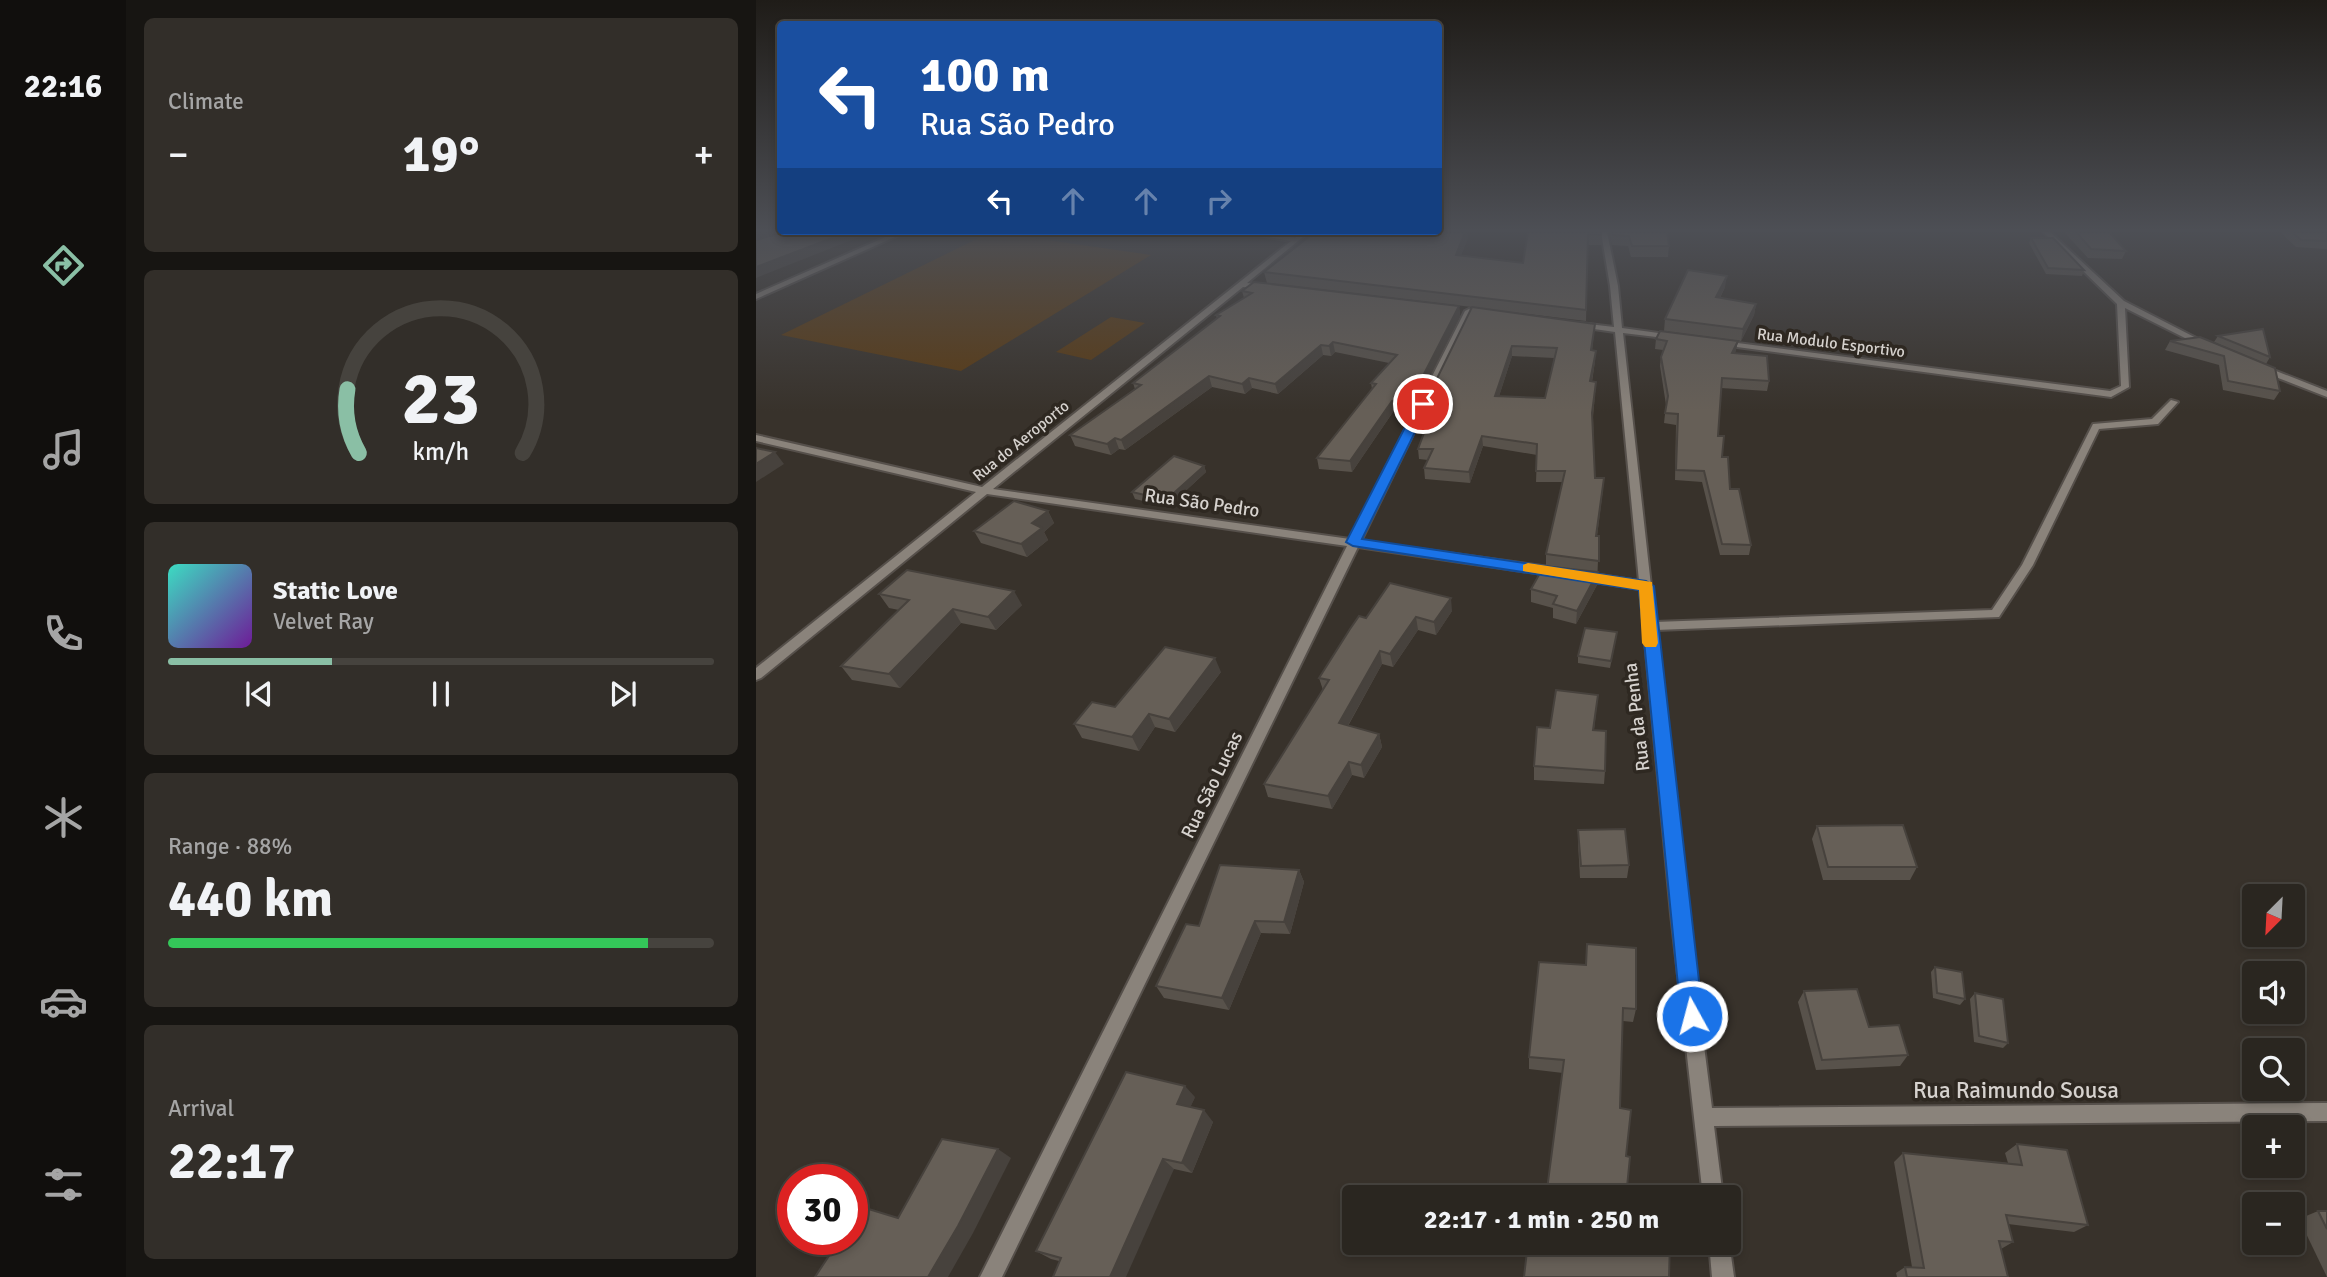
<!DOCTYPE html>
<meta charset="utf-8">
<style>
:root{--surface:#2a2620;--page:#322e29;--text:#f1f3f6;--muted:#a5a5a5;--line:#46433e;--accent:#8abfa5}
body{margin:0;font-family:Signika,sans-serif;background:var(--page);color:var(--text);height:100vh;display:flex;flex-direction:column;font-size:26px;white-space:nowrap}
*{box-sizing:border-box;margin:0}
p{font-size:23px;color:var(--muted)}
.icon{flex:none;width:38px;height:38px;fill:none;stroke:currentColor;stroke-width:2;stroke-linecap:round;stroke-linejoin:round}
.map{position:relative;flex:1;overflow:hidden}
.sheet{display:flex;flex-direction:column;gap:18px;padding:18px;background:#171512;width:630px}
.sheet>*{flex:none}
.hud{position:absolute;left:21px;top:21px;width:665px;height:214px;border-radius:7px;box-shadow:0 4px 10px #0003,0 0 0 2px var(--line);background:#1a4fa0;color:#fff;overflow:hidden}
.needle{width:46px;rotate:204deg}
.buttons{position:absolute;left:1486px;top:884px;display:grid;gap:14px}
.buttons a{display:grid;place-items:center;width:63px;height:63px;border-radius:7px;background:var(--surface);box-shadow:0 4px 10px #0003,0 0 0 2px var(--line);font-size:35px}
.speed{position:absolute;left:21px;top:1164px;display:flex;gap:14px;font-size:35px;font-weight:700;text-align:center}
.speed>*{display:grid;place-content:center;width:91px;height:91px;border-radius:50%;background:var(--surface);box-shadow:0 4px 10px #0003,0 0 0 2px var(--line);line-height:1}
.speed .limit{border:10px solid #d22;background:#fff;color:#111}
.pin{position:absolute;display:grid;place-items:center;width:60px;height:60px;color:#fff;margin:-30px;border:4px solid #fff;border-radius:50%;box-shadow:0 2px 7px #0007}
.me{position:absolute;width:77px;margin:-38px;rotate:353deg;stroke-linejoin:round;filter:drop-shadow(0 0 5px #0008)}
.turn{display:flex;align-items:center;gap:24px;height:147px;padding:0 28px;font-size:32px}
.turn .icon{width:91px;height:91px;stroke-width:2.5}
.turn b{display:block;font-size:49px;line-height:60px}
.lanes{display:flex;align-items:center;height:66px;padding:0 28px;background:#0003;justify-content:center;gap:35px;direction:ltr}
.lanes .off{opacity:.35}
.big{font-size:52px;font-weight:700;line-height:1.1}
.sheet .tile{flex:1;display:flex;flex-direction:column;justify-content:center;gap:10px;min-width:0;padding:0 24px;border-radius:10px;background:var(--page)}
.sheet .dial{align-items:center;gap:0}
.dial svg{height:182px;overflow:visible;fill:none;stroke:var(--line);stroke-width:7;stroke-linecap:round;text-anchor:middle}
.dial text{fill:var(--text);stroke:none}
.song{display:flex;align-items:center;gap:21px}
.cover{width:84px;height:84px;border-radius:10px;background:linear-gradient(135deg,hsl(170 70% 55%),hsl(280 70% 35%))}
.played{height:7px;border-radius:4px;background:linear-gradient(90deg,var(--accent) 30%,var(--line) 30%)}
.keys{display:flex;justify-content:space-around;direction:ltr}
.heat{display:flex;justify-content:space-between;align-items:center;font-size:38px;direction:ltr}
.charge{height:10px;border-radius:5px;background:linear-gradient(90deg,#34c759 88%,var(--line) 0)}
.trip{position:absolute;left:586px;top:1185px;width:399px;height:70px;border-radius:7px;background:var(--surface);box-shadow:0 4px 10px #0003,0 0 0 2px var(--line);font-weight:700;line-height:70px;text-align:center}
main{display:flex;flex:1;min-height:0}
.tab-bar{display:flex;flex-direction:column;width:126px;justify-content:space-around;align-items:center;background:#110f0d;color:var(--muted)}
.tab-bar .icon{width:49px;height:49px}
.tab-bar .selected{color:var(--accent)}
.tab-bar b{font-size:32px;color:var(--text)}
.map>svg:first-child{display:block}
.green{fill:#5a3a12}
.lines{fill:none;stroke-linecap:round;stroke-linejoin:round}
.minor-casing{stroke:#56504b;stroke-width:4}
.minor{fill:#8a837b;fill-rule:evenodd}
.wall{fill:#58524b;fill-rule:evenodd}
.shaded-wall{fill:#47423d}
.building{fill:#665f57;stroke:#47423d;stroke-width:2;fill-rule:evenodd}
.route{fill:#1a73e8;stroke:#114b97;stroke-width:2}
.slow{fill:#f59e0b}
.labels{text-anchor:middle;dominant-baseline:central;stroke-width:7;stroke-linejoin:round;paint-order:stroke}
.far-street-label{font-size:16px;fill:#d6d2ce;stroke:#2e2821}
.street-label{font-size:19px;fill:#d6d2ce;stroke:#2e2821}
.near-street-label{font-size:23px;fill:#d6d2ce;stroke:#2e2821}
</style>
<main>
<nav class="tab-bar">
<b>22:16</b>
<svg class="icon selected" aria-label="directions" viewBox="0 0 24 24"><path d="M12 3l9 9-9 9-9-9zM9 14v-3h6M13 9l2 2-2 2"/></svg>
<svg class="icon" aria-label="music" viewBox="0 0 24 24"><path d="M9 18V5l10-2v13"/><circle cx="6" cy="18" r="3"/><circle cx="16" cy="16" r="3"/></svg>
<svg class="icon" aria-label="phone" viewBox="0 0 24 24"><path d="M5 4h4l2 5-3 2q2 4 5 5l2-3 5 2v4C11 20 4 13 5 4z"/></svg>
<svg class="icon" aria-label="climate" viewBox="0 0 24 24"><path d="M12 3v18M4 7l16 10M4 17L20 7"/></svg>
<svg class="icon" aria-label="car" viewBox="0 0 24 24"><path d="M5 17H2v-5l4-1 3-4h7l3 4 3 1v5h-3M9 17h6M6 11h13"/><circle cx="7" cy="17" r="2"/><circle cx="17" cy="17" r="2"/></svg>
<svg class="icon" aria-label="filters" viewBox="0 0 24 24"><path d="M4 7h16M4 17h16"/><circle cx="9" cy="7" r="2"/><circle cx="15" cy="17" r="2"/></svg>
</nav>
<section class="sheet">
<div class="tile"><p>Climate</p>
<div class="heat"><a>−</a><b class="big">19°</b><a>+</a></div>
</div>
<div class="tile dial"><svg viewBox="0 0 100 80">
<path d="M14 69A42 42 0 1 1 86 69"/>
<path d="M14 69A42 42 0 0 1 9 41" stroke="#8abfa5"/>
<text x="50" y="56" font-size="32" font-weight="700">23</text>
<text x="50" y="72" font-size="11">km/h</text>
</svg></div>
<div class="tile">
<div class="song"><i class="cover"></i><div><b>Static Love</b><p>Velvet Ray</p></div></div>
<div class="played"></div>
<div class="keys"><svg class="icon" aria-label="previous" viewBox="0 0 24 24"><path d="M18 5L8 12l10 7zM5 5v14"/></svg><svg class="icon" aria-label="pause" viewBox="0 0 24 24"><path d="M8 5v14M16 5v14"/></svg><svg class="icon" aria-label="next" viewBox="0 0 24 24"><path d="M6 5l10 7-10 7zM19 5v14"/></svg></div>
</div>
<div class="tile"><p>Range · 88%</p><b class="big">440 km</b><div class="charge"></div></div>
<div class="tile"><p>Arrival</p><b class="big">22:17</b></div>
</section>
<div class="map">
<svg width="1571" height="1277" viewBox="0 0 1571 1277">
<rect width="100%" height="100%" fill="#38322b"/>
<!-- green -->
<g class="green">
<polygon points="235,232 395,255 205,371 25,335"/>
<polygon points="355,317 389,323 335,360 300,352"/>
</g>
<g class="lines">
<defs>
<g id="minor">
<polygon points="141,232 150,232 0,299 0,294"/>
<polygon points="486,232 505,232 539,238 545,232 553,232 491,283 510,285 510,289 487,287 237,489 594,539 709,311 713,309 717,311 605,541 800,568 806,572 800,576 602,547 246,1277 224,1277 591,546 231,494 5,678 0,680 0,668 220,492 0,441 0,435 226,487 535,241"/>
<polygon points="845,232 851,232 862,286 866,328 917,335 921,337 917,339 867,333 899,622 1236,610 1266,565 1337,424 1396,419 1415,400 1422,402 1402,424 1343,429 1277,565 1243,617 900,630 931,914 956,1108 1571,1103 1571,1121 958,1126 967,1197 947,1197 915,914 884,589 825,580 819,576 825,572 883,581 859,332 824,327 820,325 824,323 858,327 854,286"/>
<polygon points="1287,232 1294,232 1368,301 1452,344 1445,346 1369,308 1373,387 1355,397 966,345 962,343 966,341 1354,391 1365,386 1361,304"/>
<polygon points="1504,367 1510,367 1571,391 1571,397 1504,371"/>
<polygon points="953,1242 973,1241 978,1277 956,1277"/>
</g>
</defs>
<!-- minor casing -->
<use href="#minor" class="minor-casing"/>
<!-- minor -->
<use href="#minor" class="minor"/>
</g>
<!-- wall -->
<g class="wall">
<path d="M772,232H845V245H832L830,321L730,309L839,324L836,351L839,361L836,382H840L837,417L839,478H848L847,489L841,536H843L841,585L820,624L797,618V608L775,602V589L823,570L790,565V554L807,482H780L781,455L727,446L714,483L669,479L668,468L672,460L663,459L662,449L674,416L669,415L668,405L716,307L511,283L508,272L712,238L705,255L767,263ZM756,356L798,358L789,398L743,396Z"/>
<polygon points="853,232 911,232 913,246 912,257 875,257 872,246 856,245"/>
<polygon points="1308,232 1353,232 1370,251 1366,259 1332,258"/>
<polygon points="1524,232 1571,232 1571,249 1540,247"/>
<polygon points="1275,238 1328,270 1326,276 1290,274 1273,243"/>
<polygon points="969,287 964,298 1000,304 998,315 985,341 908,331 909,319"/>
<polygon points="486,291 703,306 704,316 655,414 637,412 596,472 563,469 561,458 616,389 615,383 633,363 579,352 575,356 567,355 522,394 496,388 489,394 456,387 369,450 363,449 355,455 319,446 314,435 379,389 377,383 461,319 460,315 488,298"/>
<polygon points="1462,336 1514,357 1510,364 1458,342"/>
<polygon points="900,339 982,341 979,353 1013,381 1011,391 965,388 962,436 974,489 995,545 993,555 964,555 946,482 919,480 920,425 908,423 910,405 904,366 905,357 907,350 899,349"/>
<polygon points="1414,341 1519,368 1524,391 1518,400 1467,390 1463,365 1409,350"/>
<polygon points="448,466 450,472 412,507 379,499 376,492"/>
<polygon points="292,511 298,523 288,532 292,540 271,557 225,543 218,531"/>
<polygon points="123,594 266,605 240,630 205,623 144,688 96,680 85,666 143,610 133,608"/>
<polygon points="696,611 680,635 662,630 637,667 626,664 592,726 623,734 626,747 608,778 596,775 576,809 512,797 508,784 567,690 563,678 610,618"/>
<polygon points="860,639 854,668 822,663 822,656"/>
<polygon points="465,672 419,732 399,727 383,751 326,738 318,724 359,707"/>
<polygon points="842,695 838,730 849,771 848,784 778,780 778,766 794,728"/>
<polygon points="1061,826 1161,867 1154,880 1067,880 1056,839"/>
<polygon points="822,830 873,865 871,878 824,878 822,843"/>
<polygon points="543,870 548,882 534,934 505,933 473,1010 408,998 400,986 443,926"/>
<polygon points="829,965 880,1009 877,1022 867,1021 864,1108 870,1156 870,1197 807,1073 773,1069 773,1057"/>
<polygon points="1179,967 1209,999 1204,1005 1177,998 1175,972"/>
<polygon points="1048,991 1113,1027 1152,1055 1144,1066 1060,1070 1042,1002"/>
<polygon points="1219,993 1252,1043 1247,1048 1218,1042 1214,999"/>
<polygon points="439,1097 434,1107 457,1122 436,1173 418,1169 303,1261 295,1259 280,1251"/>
<polygon points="1261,1144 1332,1225 1318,1232 1252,1224 1257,1242 1245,1249 1252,1277 1141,1277 1140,1273 1149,1267 1156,1267 1138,1162 1147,1153 1252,1163 1249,1153"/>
<polygon points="1562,1211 1571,1211 1571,1277 1543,1219"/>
</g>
<!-- shaded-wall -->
<g class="shaded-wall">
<polygon points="0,232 29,232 0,240"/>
<polygon points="92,232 116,232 0,278 0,267"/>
<polygon points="709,232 711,232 712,238 701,265 700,255"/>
<polygon points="971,276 969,287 958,309 960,297"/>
<polygon points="1000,304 998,315 985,341 987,329"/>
<polygon points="703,306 704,316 655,414 653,403"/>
<polygon points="982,341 980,350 974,363 976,353"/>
<polygon points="577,342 579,352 575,356 573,346"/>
<polygon points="565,345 567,355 522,394 519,384"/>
<polygon points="756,346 756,356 740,406 739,396"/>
<polygon points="840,351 839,361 834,392 834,381"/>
<polygon points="453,376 456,387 369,450 365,440"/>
<polygon points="493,378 496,388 489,394 486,384"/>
<polygon points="636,401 637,412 596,472 594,461"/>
<polygon points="726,436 727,446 714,483 713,472"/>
<polygon points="359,438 363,449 355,455 351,444"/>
<polygon points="19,452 28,464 0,482 0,464"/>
<polygon points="448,466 450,472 412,507 410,500"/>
<polygon points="848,478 847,489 839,547 840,536"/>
<polygon points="292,511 298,523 288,532 292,540 271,557 265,544 276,523"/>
<polygon points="842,572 841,585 820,624 821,611"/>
<polygon points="258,591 266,605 240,630 232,617"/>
<polygon points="695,598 696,611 680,635 678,622"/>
<polygon points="197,609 205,623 144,688 133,674"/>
<polygon points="660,617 662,630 637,667 634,654"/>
<polygon points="624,651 626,664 586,736 583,723"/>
<polygon points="459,658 465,672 419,732 413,719"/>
<polygon points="393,714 399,727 383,751 376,737"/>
<polygon points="623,734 626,747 608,778 605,765"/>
<polygon points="593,762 596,775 576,809 572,796"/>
<polygon points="543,870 548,882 534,934 528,922"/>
<polygon points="499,921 505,933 473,1010 466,998"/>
<polygon points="429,1086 439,1097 431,1115 421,1104"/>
<polygon points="448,1110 457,1122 436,1173 426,1163"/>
<polygon points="242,1149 255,1158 217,1233 192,1277 172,1277"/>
<polygon points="407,1159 418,1169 370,1277 354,1277"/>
</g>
<!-- building -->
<g class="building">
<polygon points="28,232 92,232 0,267 0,240"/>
<polygon points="559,232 709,232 700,255 767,263 772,232 845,232 845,235 832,234 830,310 508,272"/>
<polygon points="856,232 911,232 913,246 876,246 873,236 857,235"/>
<polygon points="1320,232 1353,232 1370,251 1335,249"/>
<polygon points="1536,232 1571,232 1571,241 1545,240"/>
<polygon points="1275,238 1297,238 1328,270 1292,268"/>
<polygon points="932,270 971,276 960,297 1000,304 987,329 909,319"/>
<polygon points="498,282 703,306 653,403 636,401 594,461 561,458 620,384 615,383 641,355 577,342 573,346 565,345 519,384 493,378 486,384 453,376 365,440 359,438 351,444 314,435 385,385 377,383 464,316 460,315 496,293 486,291"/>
<path d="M716,307L839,324L835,350L840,351L834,381L840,382L836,413L839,478H848L840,536H843V561L790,554L809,471H780L781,444L726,436L713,472L668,468L677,449H662L678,406L668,405ZM756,346L801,348L789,398L739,396Z"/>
<polygon points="1507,329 1514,357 1462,336"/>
<polygon points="904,331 982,341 976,353 1011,356 1013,381 966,378 962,436 968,436 966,457 972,457 974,489 983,489 995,545 966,544 948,471 920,470 922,414 909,413 912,396 905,357 911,341 900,339"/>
<polygon points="1444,337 1519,368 1524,391 1472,381 1468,356 1414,341"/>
<polygon points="0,448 19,452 0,464"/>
<polygon points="418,456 448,466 410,500 376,492"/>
<polygon points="258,501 292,511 276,523 286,528 265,544 218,531"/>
<polygon points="788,566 842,572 821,611 797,604 801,596 775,589"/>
<polygon points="151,570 258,591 232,617 197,609 133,674 85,666 153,600 123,594"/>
<polygon points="634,583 695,598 678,622 660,617 634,654 624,651 583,723 623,734 605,765 593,762 572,796 508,784 573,680 563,678 594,629 603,616 610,618"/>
<polygon points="829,628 861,632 855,661 822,656"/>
<polygon points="409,647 459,658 413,719 393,714 376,737 318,724 336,702 359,707"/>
<polygon points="800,690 842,695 837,730 850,731 849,771 778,766 781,727 794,728"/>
<polygon points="1147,825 1161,867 1072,867 1061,826"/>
<polygon points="869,829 873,865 825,866 822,830"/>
<polygon points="464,865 543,870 528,922 499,921 466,998 400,986 430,924 443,926"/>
<polygon points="831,944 880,948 880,1009 867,1008 864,1108 875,1110 870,1156 874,1157 870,1197 790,1197 808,1060 773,1057 783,962 830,965"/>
<polygon points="1179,967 1206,972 1209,999 1181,993"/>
<polygon points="1101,989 1113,1027 1143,1025 1152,1055 1066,1060 1048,991"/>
<polygon points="1219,993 1247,999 1252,1043 1223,1036"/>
<polygon points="370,1072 429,1086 421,1104 448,1110 426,1163 407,1159 354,1277 297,1277 305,1258 280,1251"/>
<polygon points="186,1139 242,1149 202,1226 172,1277 59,1277 84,1239 96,1239 96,1221 106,1207 142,1218"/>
<polygon points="1261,1144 1311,1150 1332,1225 1250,1215 1257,1242 1243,1241 1252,1277 1151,1277 1149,1267 1168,1268 1147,1153 1266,1165"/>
<polygon points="1562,1211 1571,1211 1571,1229"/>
<polygon points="772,1242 914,1242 913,1277 768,1277"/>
</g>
<!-- sky -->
<linearGradient id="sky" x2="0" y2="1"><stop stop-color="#1f1c18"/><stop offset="0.56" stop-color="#4d4f55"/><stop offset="1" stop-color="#4d4f55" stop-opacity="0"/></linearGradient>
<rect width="1571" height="411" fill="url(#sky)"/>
<!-- route -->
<polygon class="route" points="667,400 673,404 606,539 890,581 898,586 947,1016 944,1024 936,1027 928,1024 925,1016 883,590 597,546 590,542 661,404"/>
<!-- slow -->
<polygon class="slow" points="772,563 896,582 902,643 900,647 889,647 886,643 883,590 767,571 767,565"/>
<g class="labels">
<!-- far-street labels -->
<g class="far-street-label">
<text transform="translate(1075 343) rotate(7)">Rua Modulo Esportivo</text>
<text transform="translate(265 441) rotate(-39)">Rua do Aeroporto</text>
</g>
<!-- street labels -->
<g class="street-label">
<text transform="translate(446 503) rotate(8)">Rua São Pedro</text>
<text transform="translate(881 717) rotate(-97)">Rua da Penha</text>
<text transform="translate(456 785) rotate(-64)">Rua São Lucas</text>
</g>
<!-- near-street labels -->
<g class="near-street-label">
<text x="1260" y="1090">Rua Raimundo Sousa</text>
</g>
</g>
</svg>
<div class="buttons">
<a><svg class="needle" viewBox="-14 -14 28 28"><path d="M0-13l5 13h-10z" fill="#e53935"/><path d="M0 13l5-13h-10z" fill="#a5a5a5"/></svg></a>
<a><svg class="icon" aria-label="sound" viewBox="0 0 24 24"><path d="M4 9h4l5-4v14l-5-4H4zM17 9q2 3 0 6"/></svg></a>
<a><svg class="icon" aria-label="search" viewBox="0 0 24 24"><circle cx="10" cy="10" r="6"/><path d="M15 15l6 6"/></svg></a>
<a>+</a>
<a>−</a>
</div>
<div class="speed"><div class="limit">30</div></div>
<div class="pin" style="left:667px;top:404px;background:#d93025"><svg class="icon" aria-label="arrive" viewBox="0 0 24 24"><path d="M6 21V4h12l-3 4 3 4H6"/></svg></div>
<svg class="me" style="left:936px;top:1016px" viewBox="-20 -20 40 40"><circle r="17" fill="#1a73e8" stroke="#fff" stroke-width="3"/><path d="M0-11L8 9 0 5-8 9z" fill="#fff"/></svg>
<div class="trip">22:17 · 1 min · 250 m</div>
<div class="hud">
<div class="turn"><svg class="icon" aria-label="left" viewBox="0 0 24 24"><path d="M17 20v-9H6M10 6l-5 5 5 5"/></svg><div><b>100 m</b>Rua São Pedro</div></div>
<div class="lanes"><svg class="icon" aria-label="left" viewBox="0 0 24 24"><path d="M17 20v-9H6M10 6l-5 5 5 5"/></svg><svg class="icon off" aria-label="ahead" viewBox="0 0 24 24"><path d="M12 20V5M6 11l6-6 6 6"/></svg><svg class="icon off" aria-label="ahead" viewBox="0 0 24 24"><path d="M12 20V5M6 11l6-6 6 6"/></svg><svg class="icon off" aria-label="right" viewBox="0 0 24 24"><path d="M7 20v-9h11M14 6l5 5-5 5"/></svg></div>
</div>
</div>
</main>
